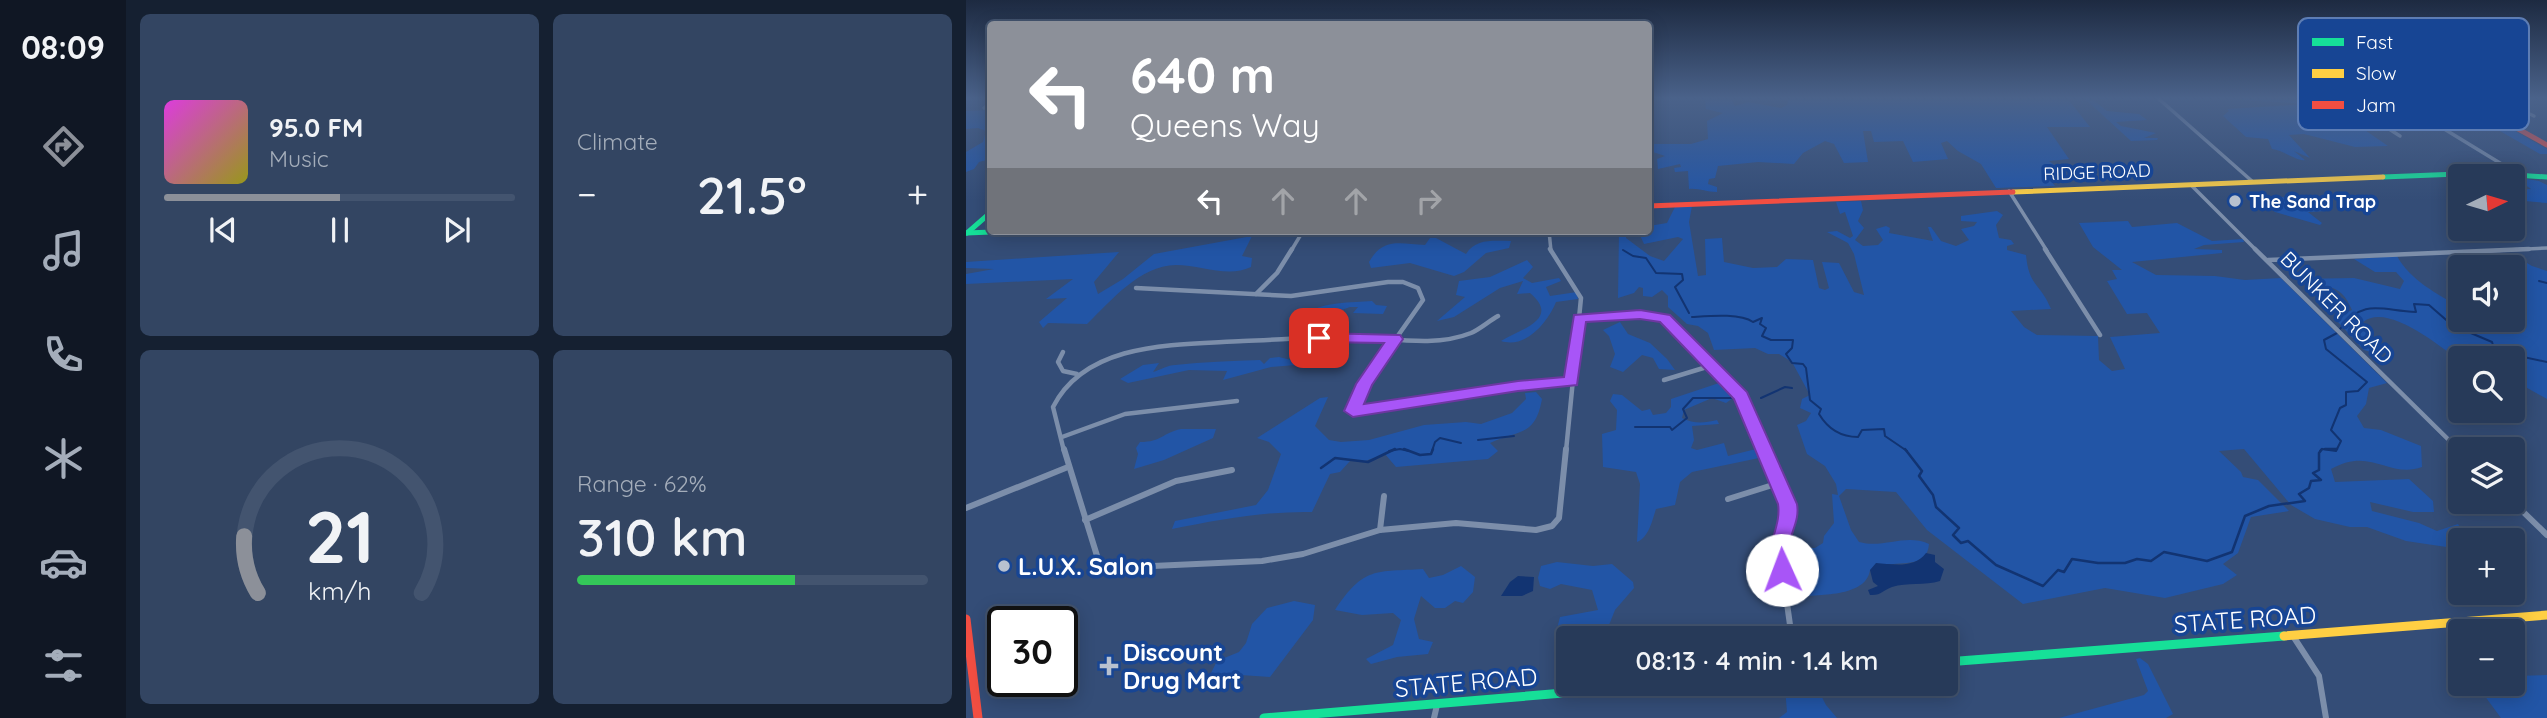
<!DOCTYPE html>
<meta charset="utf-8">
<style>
:root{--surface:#273a59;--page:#334562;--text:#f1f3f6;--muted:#a4adba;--line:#43546f;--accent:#8c9099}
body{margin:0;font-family:Quicksand,sans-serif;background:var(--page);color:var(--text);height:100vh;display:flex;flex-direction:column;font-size:26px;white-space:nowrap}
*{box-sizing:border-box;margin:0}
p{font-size:23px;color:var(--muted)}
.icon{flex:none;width:38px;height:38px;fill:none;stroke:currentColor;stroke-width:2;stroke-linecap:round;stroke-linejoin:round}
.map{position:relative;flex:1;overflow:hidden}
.panel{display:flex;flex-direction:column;gap:14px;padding:14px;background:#152031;width:840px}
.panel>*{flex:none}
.top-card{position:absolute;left:21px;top:21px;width:665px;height:214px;border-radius:7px;box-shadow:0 4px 18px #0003,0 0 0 2px var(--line);background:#8c9099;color:#fff;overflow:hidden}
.needle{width:46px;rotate:85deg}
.fabs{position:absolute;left:1482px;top:164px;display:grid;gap:14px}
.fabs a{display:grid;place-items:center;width:77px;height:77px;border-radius:7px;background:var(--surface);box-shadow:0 4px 18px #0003,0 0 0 2px var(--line);font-size:35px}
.speed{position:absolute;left:21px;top:606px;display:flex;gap:14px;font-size:35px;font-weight:700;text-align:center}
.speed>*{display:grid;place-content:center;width:91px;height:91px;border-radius:50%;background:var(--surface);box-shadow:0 4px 18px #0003,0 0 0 2px var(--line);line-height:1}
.speed .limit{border:4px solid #111;border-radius:10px;background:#fff;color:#111}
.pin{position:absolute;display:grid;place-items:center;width:60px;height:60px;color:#fff;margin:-30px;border-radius:14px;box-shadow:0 4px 10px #0006}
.me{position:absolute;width:77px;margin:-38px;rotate:358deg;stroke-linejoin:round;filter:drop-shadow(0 0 5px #0008)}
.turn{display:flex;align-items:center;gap:24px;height:147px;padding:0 28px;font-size:32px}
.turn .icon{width:91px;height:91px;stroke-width:2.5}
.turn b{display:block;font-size:49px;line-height:60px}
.lanes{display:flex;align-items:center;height:66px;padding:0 28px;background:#0003;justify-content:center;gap:35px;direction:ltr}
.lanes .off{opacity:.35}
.big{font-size:52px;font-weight:600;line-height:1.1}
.panel .tile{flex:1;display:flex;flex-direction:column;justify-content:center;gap:10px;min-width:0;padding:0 24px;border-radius:10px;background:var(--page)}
.panel .dial{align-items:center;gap:0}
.dial svg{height:182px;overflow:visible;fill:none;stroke:var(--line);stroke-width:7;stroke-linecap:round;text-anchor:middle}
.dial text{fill:var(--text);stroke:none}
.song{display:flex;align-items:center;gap:21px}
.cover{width:84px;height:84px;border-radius:10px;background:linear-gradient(135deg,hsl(300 70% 55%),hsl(60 70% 35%))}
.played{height:7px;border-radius:4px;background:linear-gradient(90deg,var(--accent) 50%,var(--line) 50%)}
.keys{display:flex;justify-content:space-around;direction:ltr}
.heat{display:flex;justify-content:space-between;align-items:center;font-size:38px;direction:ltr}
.charge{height:10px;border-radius:5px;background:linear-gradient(90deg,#34c759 62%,var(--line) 0)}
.panel .tiles{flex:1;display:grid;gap:14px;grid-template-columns:repeat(2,1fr)}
.trip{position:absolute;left:590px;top:626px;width:402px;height:70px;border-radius:7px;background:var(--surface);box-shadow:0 4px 18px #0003,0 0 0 2px var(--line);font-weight:600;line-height:70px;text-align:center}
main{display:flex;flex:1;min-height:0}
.menu{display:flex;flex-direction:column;width:126px;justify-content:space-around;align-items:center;background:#101724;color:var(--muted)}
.menu .icon{width:49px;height:49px}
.menu .on{color:var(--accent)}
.menu b{font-size:32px;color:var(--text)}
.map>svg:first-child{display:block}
.green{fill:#2255a6}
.water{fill:#123472}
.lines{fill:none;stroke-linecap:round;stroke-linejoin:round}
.stream-far1{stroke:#123472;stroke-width:2}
.stream{stroke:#123472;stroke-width:2.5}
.street-far2{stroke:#7c8eaa;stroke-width:3.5}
.street-far1{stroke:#7c8eaa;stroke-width:4.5}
.street{stroke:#7c8eaa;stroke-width:6}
.fast-far1{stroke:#16e098;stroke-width:5}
.fast{stroke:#16e098;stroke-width:9}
.slow-far1{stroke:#ffcf43;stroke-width:5}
.slow{stroke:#ffcf43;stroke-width:9}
.jam-far1{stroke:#f24e42;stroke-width:5}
.jam{stroke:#f24e42;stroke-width:9}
.route{fill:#a855f7;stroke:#6d37a1;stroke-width:2}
.poi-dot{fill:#b8c1cf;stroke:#174594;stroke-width:2.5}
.labels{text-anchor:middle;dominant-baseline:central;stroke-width:7;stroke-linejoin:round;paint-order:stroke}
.far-street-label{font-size:18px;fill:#fff;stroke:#174594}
.far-poi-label{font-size:18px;font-weight:bold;fill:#fff;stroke:#174594;text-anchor:start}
.street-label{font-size:21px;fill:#fff;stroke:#174594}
.near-poi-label{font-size:24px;font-weight:bold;fill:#fff;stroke:#174594;text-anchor:start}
.near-street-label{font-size:24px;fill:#fff;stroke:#174594}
.key{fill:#174594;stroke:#5d7db4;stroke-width:2}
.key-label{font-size:19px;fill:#fff}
</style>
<main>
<nav class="menu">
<b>08:09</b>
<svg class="icon on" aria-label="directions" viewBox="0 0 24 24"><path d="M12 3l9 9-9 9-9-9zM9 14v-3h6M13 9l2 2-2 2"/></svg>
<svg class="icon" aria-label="music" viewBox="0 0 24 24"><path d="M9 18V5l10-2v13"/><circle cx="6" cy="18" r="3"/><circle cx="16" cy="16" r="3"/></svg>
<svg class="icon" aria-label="phone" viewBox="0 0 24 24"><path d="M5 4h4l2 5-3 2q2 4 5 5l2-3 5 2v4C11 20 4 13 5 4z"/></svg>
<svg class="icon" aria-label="climate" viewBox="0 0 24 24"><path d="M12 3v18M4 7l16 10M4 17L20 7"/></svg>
<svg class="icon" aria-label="car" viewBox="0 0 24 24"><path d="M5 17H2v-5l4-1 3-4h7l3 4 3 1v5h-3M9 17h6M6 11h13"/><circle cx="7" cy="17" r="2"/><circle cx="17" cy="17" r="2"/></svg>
<svg class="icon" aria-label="filters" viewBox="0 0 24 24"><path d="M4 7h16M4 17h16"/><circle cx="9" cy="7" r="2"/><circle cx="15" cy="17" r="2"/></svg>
</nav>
<section class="panel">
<div class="tiles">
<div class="tile">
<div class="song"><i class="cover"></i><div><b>95.0 FM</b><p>Music</p></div></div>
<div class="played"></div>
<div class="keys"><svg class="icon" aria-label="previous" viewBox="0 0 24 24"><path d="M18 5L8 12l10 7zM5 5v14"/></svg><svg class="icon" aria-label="pause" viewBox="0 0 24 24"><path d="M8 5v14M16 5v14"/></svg><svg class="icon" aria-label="next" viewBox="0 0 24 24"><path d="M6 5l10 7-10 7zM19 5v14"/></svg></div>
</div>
<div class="tile"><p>Climate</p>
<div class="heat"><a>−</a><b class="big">21.5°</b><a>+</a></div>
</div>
<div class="tile dial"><svg viewBox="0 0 100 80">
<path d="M14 69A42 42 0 1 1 86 69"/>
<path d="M14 69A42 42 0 0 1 8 44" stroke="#8c9099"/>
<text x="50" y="56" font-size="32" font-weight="700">21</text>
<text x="50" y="72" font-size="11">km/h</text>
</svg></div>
<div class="tile"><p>Range · 62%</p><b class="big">310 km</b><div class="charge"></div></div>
</div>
</section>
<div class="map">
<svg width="1581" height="718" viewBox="0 0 1581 718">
<rect width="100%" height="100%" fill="#344d77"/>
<!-- green -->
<g class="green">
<path d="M739,99H765L769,106L782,102L815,108L821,105L823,99H1102L1124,127H1081L1103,159L1083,161L1100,174L1079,173L1089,186L1030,188L1015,164L992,151L981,141L975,143L982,159L947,162L937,141L908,142L905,131H897L902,162L878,163L868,144L859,141L837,153L828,164L792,162L752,166L749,178L743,179L742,184L751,187V192C740,192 733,188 723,189L722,171L709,172L708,168L715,167L714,164L692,169L691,159L699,156L687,152L684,148L685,144H725L742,139L741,121L757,113L740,109Z"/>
<polygon points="1119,99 1126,99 1141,111 1173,114 1181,120 1150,122 1155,126 1190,133 1178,138 1192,138 1191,140 1165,141"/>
<path d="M1261,99H1354L1422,146L1389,147L1338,134L1323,135L1344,158L1328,151L1339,160C1331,162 1317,150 1306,149L1302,139L1280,137L1257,116L1263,111L1261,109L1342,104Z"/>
<polygon points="1478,99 1492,99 1581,149 1581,154 1574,154"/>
<polygon points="24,110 24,159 13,162 8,169 0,172 0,152 17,142 20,131 12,128 0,129 0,111"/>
<polygon points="1561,179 1573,181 1581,185 1581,203 1547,200 1547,190 1565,189 1558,184"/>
<polygon points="1317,197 1327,206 1354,204 1361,211 1342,212 1356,223 1354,225 1309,212 1291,198"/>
<path d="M895,201L897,210L892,221L898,228L889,240L897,246L912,245L917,240L910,229L920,226L924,228L923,233L967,241L962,227H965L975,241L990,246L1003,240L995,229L1008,226L1011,222L995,221V216L1031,211L1037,215L1030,225L1033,238L1045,240L1048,244L1041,246V250L1060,255C1063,287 1074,282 1085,309L1045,311L1058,327L1071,335L1132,336L1133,360L1146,371L1159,369L1144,337L1194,333L1181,313L1161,314L1141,281L1151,279L1146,270H1156L1127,247L1113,223L1162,221L1166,227L1211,223L1246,241L1277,239L1278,242L1238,245L1228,249L1256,250V253L1166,262L1190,275L1249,276L1279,280L1315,278L1421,383L1403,388L1400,404L1391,416L1398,428L1415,430L1455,446L1456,467C1423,479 1405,446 1365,469L1369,482L1443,479L1467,501L1468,512H1447L1404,502L1406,511L1453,523L1471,531L1492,524L1503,541H1494V549L1440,541L1401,527H1384L1349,519L1325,505L1278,449L1253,451L1275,472L1277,477L1292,480L1323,511L1285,517L1272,553L1257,564L1271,575L1257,584L1199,598L1139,588L1057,604L961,530L930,492L880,489L873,496L885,530L893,542C918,549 939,533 963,544C961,568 937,561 921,565C915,566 910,568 904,570C900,598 851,594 829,597L823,562L826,548H849L857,543L858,536L868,523L866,494L872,495L870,484L859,466L841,454L831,425L840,421L845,413L834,408L836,399L844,395L826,362L813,354H802L789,348L748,350L742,333L732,326L721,324L702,307V296L696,290L686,297L677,296V288L673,287L668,293L652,298L653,231H660V238L684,256L698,261L717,239L712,237L678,244L672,231H682L683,226L701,223L709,207L726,206L723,222L732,276L740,275L739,239L756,238L758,262L787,268L811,267L820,259L847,260L853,288L859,290L863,288L856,262L873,263L888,292L898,295L888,254L882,243L861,232L871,231L884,238L887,236L879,212L874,214L870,202Z"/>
<path d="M286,236L276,256L286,258L285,267C262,278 235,265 210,265C173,266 146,300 121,324L82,323L77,328L73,322L101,298L80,299L107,279L0,284V274L28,269L0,268V262L153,252L128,282L132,294L157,279L188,254Z"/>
<path d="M464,238H470L500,254C510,238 528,241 545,241L543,248L520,253L498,272L488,276L444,263L405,268L403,262C417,237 434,244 459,245Z"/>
<path d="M1516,253H1544L1566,266L1581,271V399L1547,380V359H1494V361C1474,346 1421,302 1397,322L1415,355L1398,350L1372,322L1377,314L1386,310C1373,279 1359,290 1333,282V279L1388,278L1434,289L1438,281L1430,272H1409L1388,259L1431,256C1444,280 1471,294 1494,307V320H1547L1549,319L1547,268H1529Z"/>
<path d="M561,260L567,267L557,278L566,283L593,278L595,281L580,287L584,296L611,292L612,299L590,302C582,322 560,349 535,341C555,329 595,319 564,293L551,294L557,281L534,288L488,317L471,321L499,297L490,295L493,281L524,277Z"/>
<path d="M406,301L410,305L421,306L417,314L387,313L392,307H384L351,319L339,315C354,301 387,303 406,301Z"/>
<polygon points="654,322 662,334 684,343 701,359 709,370 693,369 687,358 676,355 657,372 644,367 649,354 643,336 637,330"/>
<path d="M313,357L342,364L305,367L257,380L261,371L223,370L162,383L154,379L177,365L193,363L187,372C194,370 202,365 209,365C238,362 265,361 294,360L298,364L304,358Z"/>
<path d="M753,383L767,398L760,403L746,398L718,410L716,418C728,424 738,423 751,420L753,424L726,426L728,440L725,448L731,450L758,443L762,456L790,449L793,458L726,472L714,482L709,505L690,509C686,521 683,537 671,542L674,484L670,472L637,467L636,434L650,430L651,410L644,401L647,394L656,395L676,411L684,409L687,415L700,413L705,407V399Z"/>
<path d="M570,392L576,399C569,437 554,429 524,443L532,451L522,459L430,467L419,454L399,461H384L374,472L364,474L346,512C299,511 252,520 206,529L209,521L290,505L302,490L315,454L303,442L291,438L354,398L362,397L349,426L363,440L375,442L403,440L458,425L500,422L515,424L546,413L560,399L559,393Z"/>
<path d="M215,429H250L247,438L198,460L168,469L172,454L170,448L174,442C196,442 196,433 215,429Z"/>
<polygon points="591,562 627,566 646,564 667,582 668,588 649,610 641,630 598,639 591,629 594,617 632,610 626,590 595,584 584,589 574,586 572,578 575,566"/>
<path d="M495,566L509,577L507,592L497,603L489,601L479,608H469L455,596L448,619L453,639L467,642L462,654L431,657L405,664L400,659L427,645L435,620L427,613L396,615L369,610C398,566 410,572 457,569L463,578L477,575Z"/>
<polygon points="328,601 349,605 347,620 304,677 245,673 251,661 273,652 280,643 286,624 301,608"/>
<polygon points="1174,658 1182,664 1207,714 1200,718 1093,718 1178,695 1182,691 1170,659"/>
<polygon points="1581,675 1581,718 1535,718 1510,684 1547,684 1547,676"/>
<polygon points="835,684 849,684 860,705 871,718 813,718 821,712 819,688"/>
</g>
<!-- water -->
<g class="water">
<path d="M960,553L969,555V562L978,569L974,581C959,586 941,582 926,587C917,590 915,596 904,595L902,590L912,586L907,582L904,570L910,563C927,564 948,569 960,553Z"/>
<polygon points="552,576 568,577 567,591 556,596 535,596 544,582"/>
</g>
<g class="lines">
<!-- stream-far1 -->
<g class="stream-far1">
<polyline points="657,250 667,256 680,258 690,273 716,274 717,280 709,287 723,313"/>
<polyline points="1573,281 1581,283"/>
<path d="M726,317C743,316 774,313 787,322L796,318L794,324L800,328L796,336L805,340H827L826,348L820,354L826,363L837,364L840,368L844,400L855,409L853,414C862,429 874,437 892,437L896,430L918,429L919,436L941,451"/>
<path d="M1374,329C1398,297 1416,311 1450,312L1448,304L1463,305L1486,325L1526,342L1527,345L1522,347L1525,350L1581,362"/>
<polyline points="795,398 819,387 826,388"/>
<polyline points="669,427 704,427 706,430 721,418 717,409 727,398 765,398"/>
<polyline points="512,440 548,436"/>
<polyline points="423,451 434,449 443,451"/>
<polyline points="466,451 469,442 474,438 495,443"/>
<polyline points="1354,451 1356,449 1370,451 1375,441 1365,430 1374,408 1380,405 1380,392 1392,391 1401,382 1360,349 1358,340 1371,333"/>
</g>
<!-- stream -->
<g class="stream">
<polyline points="438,449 454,455 465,454 467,449"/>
<polyline points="939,449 956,471 953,476 967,495 970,507 993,528 987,535 995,543 1002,541 1030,565 1077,586 1092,570 1098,572 1106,559 1132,563 1159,563 1171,559 1185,561 1198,552 1241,561 1266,552 1279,516 1303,506 1339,501 1333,494 1343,488 1345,481 1355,480 1347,473 1353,470 1353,453 1356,449"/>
<polyline points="1359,449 1371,449"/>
<polyline points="355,468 369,458 402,462 429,449"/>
</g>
<!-- street-far2 -->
<g class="street-far2">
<polyline points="1193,99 1287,182"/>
<polyline points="1376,99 1434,136"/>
<polyline points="1429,99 1552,174"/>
<polyline points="1532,99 1568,116"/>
<polyline points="18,108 24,104"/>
<polyline points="1417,126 1467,123"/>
<polyline points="1225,185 1291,251"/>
<polyline points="1043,191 1081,251"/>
<polyline points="583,231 585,251"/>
<polyline points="325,251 337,231"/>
<polyline points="1523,251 1581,248"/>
</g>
<!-- street-far1 -->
<g class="street-far1">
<polyline points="584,249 615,298 600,451"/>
<polyline points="1079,249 1134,335"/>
<polyline points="1289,249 1494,451"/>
<polyline points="1302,260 1563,249"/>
<polyline points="170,288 325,296 422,282 437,282 452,288 457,300 398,384 387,411"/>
<polyline points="290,294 311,273 326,249"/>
<path d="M613,318C644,316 675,310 704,323L775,396L799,451"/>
<polyline points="97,352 92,362 97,371 111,374"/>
<polyline points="698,380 744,366"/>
<polyline points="387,411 552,386 606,382"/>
<polyline points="96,437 159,414 271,401"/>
<path d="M98,451L87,407C121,340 213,345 277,341C311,340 345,337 378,336C419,336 465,349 505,333C514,329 523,321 532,316"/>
</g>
<!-- street -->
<g class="street">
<polyline points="98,449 132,559 142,565 165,567 296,561 337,554 414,530 490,523 570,530 586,526 593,518 600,449"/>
<polyline points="798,449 822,504 823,515 813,547 826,639"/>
<polyline points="762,499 813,483"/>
<polyline points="1547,502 1581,535"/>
<polyline points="0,508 102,467"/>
<polyline points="119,520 210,481 266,470"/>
<polyline points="414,530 418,496"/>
<polyline points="1327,636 1353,676 1360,718"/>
<polyline points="468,718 471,705"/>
</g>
<!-- fast-far1 -->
<g class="fast-far1">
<polyline points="1417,177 1517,173 1581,177"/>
<polyline points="0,233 52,231"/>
<polyline points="1,233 24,213"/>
</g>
<!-- fast -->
<g class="fast">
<polyline points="980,662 1318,636"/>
<polyline points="298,718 706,684"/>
</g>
<!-- slow-far1 -->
<polyline class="slow-far1" points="1047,192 1417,177"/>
<!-- slow -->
<polyline class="slow" points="1318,636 1581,615"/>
<!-- jam-far1 -->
<g class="jam-far1">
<polyline points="1498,99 1581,145"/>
<polyline points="682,206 1047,192"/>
</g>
<!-- jam -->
<polyline class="jam" points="0,619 12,718"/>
</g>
<!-- sky -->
<linearGradient id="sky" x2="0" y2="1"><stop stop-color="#1d2a41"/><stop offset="0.49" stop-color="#4a628a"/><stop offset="1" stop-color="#4a628a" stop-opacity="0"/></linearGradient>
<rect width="1581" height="200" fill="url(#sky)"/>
<!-- route -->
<path class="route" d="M674,310L704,315L781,392L831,504C834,521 824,532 823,548C823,558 829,566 824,576L816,578L809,576C795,548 816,530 812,504L768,399L694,322L674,319L620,322L611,385L552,391L387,417L378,411L390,384L418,343L353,342L345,338L353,333L434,335L437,339L406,385L398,404L552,381L598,377L608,315Z"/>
<!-- markers -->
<g class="poi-dot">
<circle cx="1269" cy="201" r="7"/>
<circle cx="38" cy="566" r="7"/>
<path d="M139.5 655.5h7v7h7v7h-7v7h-7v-7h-7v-7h7z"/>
</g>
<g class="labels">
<!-- far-street labels -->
<g class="far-street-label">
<text transform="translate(1131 172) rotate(-2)">RIDGE ROAD</text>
</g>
<!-- far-poi labels -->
<g class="far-poi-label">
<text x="1283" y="201">The Sand Trap</text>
</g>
<!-- street labels -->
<g class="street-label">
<text transform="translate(1371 307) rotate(45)">BUNKER ROAD</text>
</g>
<!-- near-poi labels -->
<g class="near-poi-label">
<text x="52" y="566">L.U.X. Salon</text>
<text x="157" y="652">Discount<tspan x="157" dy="28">Drug Mart</tspan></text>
</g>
<!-- near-street labels -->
<g class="near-street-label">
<text transform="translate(1279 619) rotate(-4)">STATE ROAD</text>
<text transform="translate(500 682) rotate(-5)">STATE ROAD</text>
</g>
</g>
<!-- legend -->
<rect x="1332" y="18" width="231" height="112" rx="10" class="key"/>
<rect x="1346" y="38" width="32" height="8" fill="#16e098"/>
<rect x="1346" y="69" width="32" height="9" fill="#ffcf43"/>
<rect x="1346" y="101" width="32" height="8" fill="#f24e42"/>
<g class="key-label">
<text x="1390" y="49">Fast</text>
<text x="1390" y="80">Slow</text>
<text x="1390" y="112">Jam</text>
</g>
</svg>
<div class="fabs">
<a><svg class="needle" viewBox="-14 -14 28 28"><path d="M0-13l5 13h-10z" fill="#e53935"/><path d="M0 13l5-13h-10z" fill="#a4adba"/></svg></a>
<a><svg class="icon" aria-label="sound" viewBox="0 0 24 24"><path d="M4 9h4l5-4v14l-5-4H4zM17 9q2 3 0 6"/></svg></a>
<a><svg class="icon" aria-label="search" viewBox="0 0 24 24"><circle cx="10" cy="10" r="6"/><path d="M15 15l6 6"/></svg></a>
<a><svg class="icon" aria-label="layers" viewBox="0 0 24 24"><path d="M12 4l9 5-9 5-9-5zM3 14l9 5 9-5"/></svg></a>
<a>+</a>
<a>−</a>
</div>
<div class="speed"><div class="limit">30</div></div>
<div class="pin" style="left:353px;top:338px;background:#d93025"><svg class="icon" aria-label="arrive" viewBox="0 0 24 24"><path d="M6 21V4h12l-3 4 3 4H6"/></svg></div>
<svg class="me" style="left:816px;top:570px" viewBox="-20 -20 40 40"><circle r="19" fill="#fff"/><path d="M0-13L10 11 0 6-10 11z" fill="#a855f7"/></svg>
<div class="trip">08:13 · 4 min · 1.4 km</div>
<div class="top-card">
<div class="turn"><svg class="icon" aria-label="left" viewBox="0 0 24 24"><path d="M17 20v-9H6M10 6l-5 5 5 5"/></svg><div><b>640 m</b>Queens Way</div></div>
<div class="lanes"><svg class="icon" aria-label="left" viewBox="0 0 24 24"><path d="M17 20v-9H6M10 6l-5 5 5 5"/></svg><svg class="icon off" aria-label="ahead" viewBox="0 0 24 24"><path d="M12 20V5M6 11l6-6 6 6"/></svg><svg class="icon off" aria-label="ahead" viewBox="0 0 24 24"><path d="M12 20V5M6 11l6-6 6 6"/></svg><svg class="icon off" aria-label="right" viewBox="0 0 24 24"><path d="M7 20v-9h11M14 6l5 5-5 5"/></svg></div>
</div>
</div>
</main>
